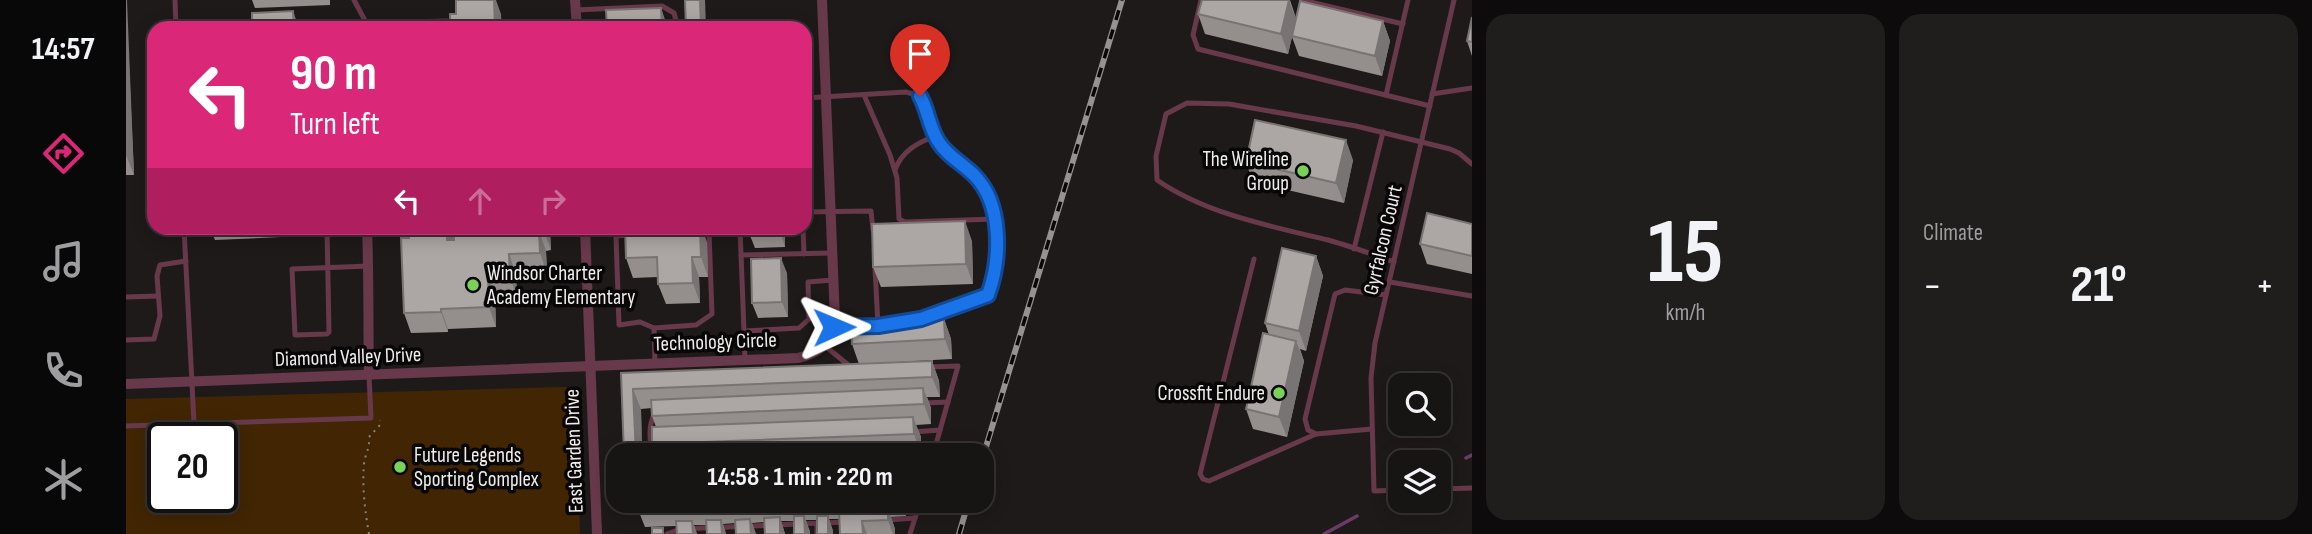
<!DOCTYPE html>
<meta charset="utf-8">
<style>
:root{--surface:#171414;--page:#201d1d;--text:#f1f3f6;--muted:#9e9ea0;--line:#363334;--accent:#db2777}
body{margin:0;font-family:"Sofia Sans Condensed",sans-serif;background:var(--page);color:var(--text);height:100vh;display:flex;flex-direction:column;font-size:26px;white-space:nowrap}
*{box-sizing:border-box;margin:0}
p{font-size:23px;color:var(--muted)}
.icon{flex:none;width:38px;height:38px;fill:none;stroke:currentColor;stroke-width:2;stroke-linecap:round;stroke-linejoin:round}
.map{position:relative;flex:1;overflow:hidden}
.details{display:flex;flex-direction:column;gap:14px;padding:14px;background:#0d0b0b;width:840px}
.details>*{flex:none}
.hud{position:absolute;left:21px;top:21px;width:665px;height:214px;border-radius:21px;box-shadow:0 4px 18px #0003,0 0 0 2px var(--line);background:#db2777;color:#fff;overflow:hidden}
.tools{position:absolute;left:1262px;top:373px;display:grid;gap:14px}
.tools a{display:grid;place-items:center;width:63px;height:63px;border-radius:14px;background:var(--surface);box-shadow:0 4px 18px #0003,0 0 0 2px var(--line);font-size:35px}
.speed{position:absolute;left:21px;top:422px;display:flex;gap:14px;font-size:35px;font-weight:700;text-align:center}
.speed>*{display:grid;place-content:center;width:91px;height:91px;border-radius:50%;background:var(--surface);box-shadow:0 4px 18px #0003,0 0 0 2px var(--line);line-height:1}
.speed .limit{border:4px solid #111;border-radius:10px;background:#fff;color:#111}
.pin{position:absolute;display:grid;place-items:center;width:60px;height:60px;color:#fff;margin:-72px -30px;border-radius:50% 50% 50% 0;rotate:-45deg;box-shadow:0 0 7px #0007}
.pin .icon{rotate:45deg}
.me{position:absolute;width:77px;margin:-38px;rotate:89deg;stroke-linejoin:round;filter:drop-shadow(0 0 5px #0008)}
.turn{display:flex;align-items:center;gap:24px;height:147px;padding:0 28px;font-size:32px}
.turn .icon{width:91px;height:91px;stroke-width:2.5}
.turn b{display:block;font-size:49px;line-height:60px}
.lanes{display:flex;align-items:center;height:66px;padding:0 28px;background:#0003;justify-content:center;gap:35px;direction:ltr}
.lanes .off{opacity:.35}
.big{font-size:52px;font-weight:700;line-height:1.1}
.details .tile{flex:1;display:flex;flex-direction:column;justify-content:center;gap:10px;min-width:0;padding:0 24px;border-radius:21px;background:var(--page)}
.details .dial{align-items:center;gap:0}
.dial b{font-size:91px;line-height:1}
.heat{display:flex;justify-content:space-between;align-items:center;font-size:38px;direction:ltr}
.details .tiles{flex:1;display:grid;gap:14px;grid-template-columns:repeat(2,1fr)}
.trip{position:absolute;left:480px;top:443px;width:388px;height:70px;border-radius:21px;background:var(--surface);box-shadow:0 4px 18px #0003,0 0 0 2px var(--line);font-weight:700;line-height:70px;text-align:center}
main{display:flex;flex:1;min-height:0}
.tabs{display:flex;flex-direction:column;width:126px;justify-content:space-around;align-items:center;background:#090808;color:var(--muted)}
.tabs .icon{width:49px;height:49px}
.tabs .active{color:var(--accent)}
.tabs b{font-size:32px;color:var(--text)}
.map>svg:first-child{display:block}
.green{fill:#422603;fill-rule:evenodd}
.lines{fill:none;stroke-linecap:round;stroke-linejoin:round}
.stream{stroke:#6d3a66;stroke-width:3.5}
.path{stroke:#878383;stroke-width:2;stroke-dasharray:2 5;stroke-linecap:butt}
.service{stroke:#68394b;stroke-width:5}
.minor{stroke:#68394b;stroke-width:10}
.rail-casing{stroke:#969292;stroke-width:6}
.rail{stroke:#080606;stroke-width:3.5;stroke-dasharray:10;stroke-linecap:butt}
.wall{fill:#948f8d}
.shaded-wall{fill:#787473}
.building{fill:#aca6a4;stroke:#787473;stroke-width:2}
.route-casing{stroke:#114b97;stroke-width:18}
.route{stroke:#1a73e8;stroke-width:12}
.poi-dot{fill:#7ad157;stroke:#080606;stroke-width:2.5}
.labels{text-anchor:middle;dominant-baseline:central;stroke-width:7;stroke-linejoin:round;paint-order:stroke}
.poi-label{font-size:21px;fill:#f0eded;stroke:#080606;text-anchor:end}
.street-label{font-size:21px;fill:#f0eded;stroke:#080606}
</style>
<main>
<nav class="tabs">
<b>14:57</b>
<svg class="icon active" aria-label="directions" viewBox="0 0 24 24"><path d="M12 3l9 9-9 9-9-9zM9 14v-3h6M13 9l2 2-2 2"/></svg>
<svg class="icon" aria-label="music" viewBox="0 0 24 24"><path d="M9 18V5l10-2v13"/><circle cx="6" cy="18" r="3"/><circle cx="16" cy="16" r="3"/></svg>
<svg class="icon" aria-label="phone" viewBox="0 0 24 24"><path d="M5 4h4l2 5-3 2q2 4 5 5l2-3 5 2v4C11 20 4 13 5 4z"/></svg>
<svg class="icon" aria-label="climate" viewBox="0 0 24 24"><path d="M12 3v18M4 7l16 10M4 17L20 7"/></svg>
</nav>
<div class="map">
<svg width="1346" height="534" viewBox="0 0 1346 534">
<rect width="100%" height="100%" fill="#1f1a1a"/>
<!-- green -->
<path class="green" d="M440,387L450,399L454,534H0V399ZM37,438H96V497H37Z"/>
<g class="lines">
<!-- stream -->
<g class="stream">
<polyline points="1340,458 1346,455"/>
<polyline points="1198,534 1231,516"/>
</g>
<!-- path -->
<path class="path" d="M243,534C239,511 236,487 238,464C239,454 244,449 243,437L254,425V420"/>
<!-- service -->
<g class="service">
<polyline points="49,0 50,28"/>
<polyline points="228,0 243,28"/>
<polyline points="1075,0 1067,35 1072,49 1304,106"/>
<polyline points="1176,0 1277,24"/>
<polyline points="450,10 536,6 548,13 552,28"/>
<polyline points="261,28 281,22 321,21 321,28"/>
<polyline points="1306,94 1346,88"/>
<polyline points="738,95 764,155 771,178 773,219 779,222 869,219"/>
<polyline points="1260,95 1282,0"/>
<path d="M679,98L780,92L794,96C803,110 803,127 812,141C821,156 836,163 848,175C877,204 875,259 861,295L845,302L783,322"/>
<path d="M769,170C776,151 791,143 809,136"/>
<polyline points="679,212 745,211 747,230"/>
<polyline points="58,228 68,423"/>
<polyline points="201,228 203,332 201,334 169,335 166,269 243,266"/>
<polyline points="614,228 618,331"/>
<polyline points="677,228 678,254"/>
<polyline points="201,230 241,229"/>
<polyline points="504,235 490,236 493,325 514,322 528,328 529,364"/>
<polyline points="1228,249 1257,132"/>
<polyline points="615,255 706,253"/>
<polyline points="1128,259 1074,474 1077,479 1083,481 1190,434"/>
<path d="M1268,262C1246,254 1224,246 1202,240C1144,226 1080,214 1031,180L1030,156L1040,114L1061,103L1103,104L1230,126L1324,149L1333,153L1346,164"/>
<polyline points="749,268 752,326 750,326"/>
<polyline points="1264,282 1346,296"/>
<polyline points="0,297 32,296"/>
<polyline points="708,327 730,326"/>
<polyline points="528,328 570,325 586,314 583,232 573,233"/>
<polyline points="0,340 28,339 34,316 31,276 34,265 60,261"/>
<polyline points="699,346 726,368"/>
<polyline points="619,360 618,331 673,328 683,319 682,282 707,280"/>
<polyline points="802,367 832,366 807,455"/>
<polyline points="797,403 822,402"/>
<polyline points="0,426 245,418 243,375"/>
<polyline points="1246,429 1190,434 1182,430 1179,419 1209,294 1219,290 1260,295"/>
<polyline points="786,432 814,430"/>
<path d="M525,455C525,442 521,425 529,414"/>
<polyline points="1312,489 1346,488"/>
<polyline points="1274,490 1248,491 1245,378 1249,343 1328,0"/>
<polyline points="762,520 789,518 795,500"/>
<polyline points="691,523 691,534"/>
<polyline points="541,534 554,529 720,522"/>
<polyline points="784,534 789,518"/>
</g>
<!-- minor -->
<g class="minor">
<polyline points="449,0 451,28"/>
<path d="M241,228C243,277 242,326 243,375"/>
<polyline points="459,228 471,534"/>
<path d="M0,384L672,358C692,354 707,342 709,320L696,0"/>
</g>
<defs>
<g id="rail">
<polyline points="856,460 996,0"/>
<polyline points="833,534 843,500"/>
</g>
</defs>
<!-- rail casing -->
<use href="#rail" class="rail-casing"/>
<!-- rail -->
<use href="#rail" class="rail"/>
</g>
<!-- wall -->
<g class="wall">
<polygon points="0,0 8,175 0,175"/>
<polygon points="126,0 204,0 204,5 129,8"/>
<polygon points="1076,0 1164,0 1170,18 1257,21 1264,41 1256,76 1173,56 1166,37 1162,54 1079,34 1072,14"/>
<polygon points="1346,17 1346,56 1341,41"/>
<polygon points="1227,160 1218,203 1127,182 1120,162"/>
<polygon points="1346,224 1346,274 1301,264 1294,244"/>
<polygon points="84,228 176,228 177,236 89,240"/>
<polygon points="327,228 422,228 424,232 425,250 420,251 421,273 390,274 391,297 369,298 370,327 322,329 322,332 285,333 278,313 283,238"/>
<polygon points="623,228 659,228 659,247 629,248 623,233"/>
<polygon points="846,241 847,284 755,287 747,267"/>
<polygon points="581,242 582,277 573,277 574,303 540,304 532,284 532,277 507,278 500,258"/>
<polygon points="1190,256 1197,276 1180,351 1174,349 1178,361 1161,437 1127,429 1120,409 1143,335 1139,323"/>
<polygon points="661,273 662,317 632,318 626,303"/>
<polygon points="818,319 825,339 826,359 733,364 726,344"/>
<polygon points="806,361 813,381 814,397 801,397 805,408 805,424 790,425 795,437 795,454 530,454 526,444 530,427 526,416 526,408 515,409 516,455 498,455 495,373"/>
<polygon points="506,500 780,500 780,516 765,517 769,529 769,534 714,534 714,519 703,519 707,531 691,520 680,520 684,534 668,534 668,521 655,521 659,534 639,534 639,522 626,523 630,534 610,523 597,524 600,534 581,534 580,525 568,525 571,534 551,534 550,526 519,527 511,507 511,501 507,501"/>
</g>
<!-- shaded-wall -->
<g class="shaded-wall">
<polygon points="0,0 1,0 8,175 0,155"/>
<polygon points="368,0 370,0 375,14 376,28 369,28"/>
<polygon points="574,0 579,0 580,28 575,28"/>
<polygon points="1163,0 1170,19 1162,54 1155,34"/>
<polygon points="535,8 542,28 536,28"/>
<polygon points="167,11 173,28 168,28"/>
<polygon points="1257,21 1264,41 1256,76 1249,56"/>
<polygon points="1220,140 1227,160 1218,203 1210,183"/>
<polygon points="839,221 846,241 847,284 840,264"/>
<polygon points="321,228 327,228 328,260 321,240"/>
<polygon points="417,228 422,228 424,232 425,250"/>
<polygon points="574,228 576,228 581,242 582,277 575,257"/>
<polygon points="654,228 659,228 659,247 654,232"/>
<polygon points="413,231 420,251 421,273 414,253"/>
<polygon points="383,254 390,274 391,297 384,277"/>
<polygon points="1190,256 1197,276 1180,351 1173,331"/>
<polygon points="566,257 573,277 574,303 567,283"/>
<polygon points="655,258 661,273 662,317 656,302"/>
<polygon points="362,278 369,298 370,327 363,307"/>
<polygon points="315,309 322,329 322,332 315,312"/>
<polygon points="818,319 825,339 826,359 819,339"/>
<polygon points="1170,341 1178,361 1161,437 1153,417"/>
<polygon points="806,361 813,381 814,397 806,377"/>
<polygon points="797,388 805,408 805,424 798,404"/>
<polygon points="507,389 515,409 516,455 510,455"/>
<polygon points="787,417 795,437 795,454 788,434"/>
<polygon points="774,500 780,500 780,516"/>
<polygon points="762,509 769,529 769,534 767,534 762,520"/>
<polygon points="678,516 684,531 684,534 679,534"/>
<polygon points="702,516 707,531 707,534 702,534"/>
<polygon points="654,517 659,534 654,534"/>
<polygon points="624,519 630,534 625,534"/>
<polygon points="595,520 600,534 596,534"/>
<polygon points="566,521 571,534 567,534"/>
<polygon points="736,521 741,534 737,534"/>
</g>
<!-- building -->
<g class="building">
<polygon points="330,0 368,0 369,28 324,28 324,14 330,14"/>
<polygon points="559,0 574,0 575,28 560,28"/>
<polygon points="1076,0 1163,0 1155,34 1072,14"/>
<polygon points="1174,1 1257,21 1249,56 1166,36"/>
<polygon points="535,8 536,28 481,28 480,10"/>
<polygon points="167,11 168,28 126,28 126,13"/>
<polygon points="1346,17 1346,42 1341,41"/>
<polygon points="1129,120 1220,140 1210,183 1120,162"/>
<polygon points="1301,213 1346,224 1346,256 1294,244"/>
<polygon points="839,221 840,264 747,267 746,224"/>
<polygon points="282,228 321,228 321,240 328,240 327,228 417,228 417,230 413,231 414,253 383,254 384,277 362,278 363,307 315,309 315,312 278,313 275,238 283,238"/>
<polygon points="499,228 574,228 575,257 566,257 567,283 532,284 531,257 500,258"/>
<polygon points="623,228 654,228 654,232 623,233"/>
<polygon points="1156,248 1190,256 1173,331 1139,323"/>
<polygon points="655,258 656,302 626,303 625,259"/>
<polygon points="818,319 819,339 726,344 725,324"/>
<polygon points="1137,333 1170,341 1153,417 1120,409"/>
<polygon points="806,361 806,377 507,389 510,455 498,455 495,373"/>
<polygon points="797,388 798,404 526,416 525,400"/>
<polygon points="787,417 788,434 526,444 526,427"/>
<polygon points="780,445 780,455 528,455 528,454"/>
<polygon points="511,500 670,500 511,507"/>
<polygon points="762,509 762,520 736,521 737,534 714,534 713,511"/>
<polygon points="668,516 678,516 679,534 668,534"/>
<rect x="691" y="516" width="11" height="18"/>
<polygon points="654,517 654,534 639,534 638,518"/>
<polygon points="624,519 625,534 610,534 609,520"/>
<polygon points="580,520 595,520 596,534 581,534"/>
<polygon points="550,521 566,521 567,534 551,534"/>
<rect x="526" y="528" width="11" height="6"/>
</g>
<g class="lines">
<defs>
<path id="route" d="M708,327L752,326L795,319L862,295C875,259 877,204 848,175C836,163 821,156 812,141C803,127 802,110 794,96"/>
</defs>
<!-- route casing -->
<use href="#route" class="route-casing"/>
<!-- route -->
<use href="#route" class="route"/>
</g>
<!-- markers -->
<g class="poi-dot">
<circle cx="1177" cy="171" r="7"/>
<circle cx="347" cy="285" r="7"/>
<circle cx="1153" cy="393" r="7"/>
<circle cx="274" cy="467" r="7"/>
</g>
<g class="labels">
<!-- poi labels -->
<g class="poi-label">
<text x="1163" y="159">The Wireline<tspan x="1163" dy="24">Group</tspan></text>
<text x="361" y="273" text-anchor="start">Windsor Charter<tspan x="361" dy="24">Academy Elementary</tspan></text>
<text x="1139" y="393">Crossfit Endure</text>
<text x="288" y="455" text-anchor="start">Future Legends<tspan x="288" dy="24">Sporting Complex</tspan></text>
</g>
<!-- street labels -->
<g class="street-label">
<text transform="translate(1257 240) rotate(-77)">Gyrfalcon Court</text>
<text transform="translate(589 342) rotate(-2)">Technology Circle</text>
<text transform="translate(222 357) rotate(-2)">Diamond Valley Drive</text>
<text transform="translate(448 451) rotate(-92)">East Garden Drive</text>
</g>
</g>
</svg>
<div class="tools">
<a><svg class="icon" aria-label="search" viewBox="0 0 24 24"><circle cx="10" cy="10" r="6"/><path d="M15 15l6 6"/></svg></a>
<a><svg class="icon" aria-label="layers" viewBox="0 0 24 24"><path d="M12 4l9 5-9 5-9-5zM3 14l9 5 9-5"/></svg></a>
</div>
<div class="speed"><div class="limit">20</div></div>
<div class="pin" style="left:794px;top:96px;background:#d93025"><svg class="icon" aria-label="arrive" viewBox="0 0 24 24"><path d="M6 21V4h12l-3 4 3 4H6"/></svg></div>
<svg class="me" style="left:708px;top:327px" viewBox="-20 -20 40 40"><path d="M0-17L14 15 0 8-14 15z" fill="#1a73e8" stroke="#fff" stroke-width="4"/></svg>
<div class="trip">14:58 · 1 min · 220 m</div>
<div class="hud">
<div class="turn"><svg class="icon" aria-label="left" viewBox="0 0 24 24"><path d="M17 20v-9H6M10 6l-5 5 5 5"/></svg><div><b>90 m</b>Turn left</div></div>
<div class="lanes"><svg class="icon" aria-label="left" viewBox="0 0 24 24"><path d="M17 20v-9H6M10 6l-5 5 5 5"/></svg><svg class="icon off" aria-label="ahead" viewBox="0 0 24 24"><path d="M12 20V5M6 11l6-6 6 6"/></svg><svg class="icon off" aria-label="right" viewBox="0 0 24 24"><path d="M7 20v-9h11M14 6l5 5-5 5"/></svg></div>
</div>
</div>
<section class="details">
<div class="tiles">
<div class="tile dial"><b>15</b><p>km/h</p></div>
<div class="tile"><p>Climate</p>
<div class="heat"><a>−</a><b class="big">21°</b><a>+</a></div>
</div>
</div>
</section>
</main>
